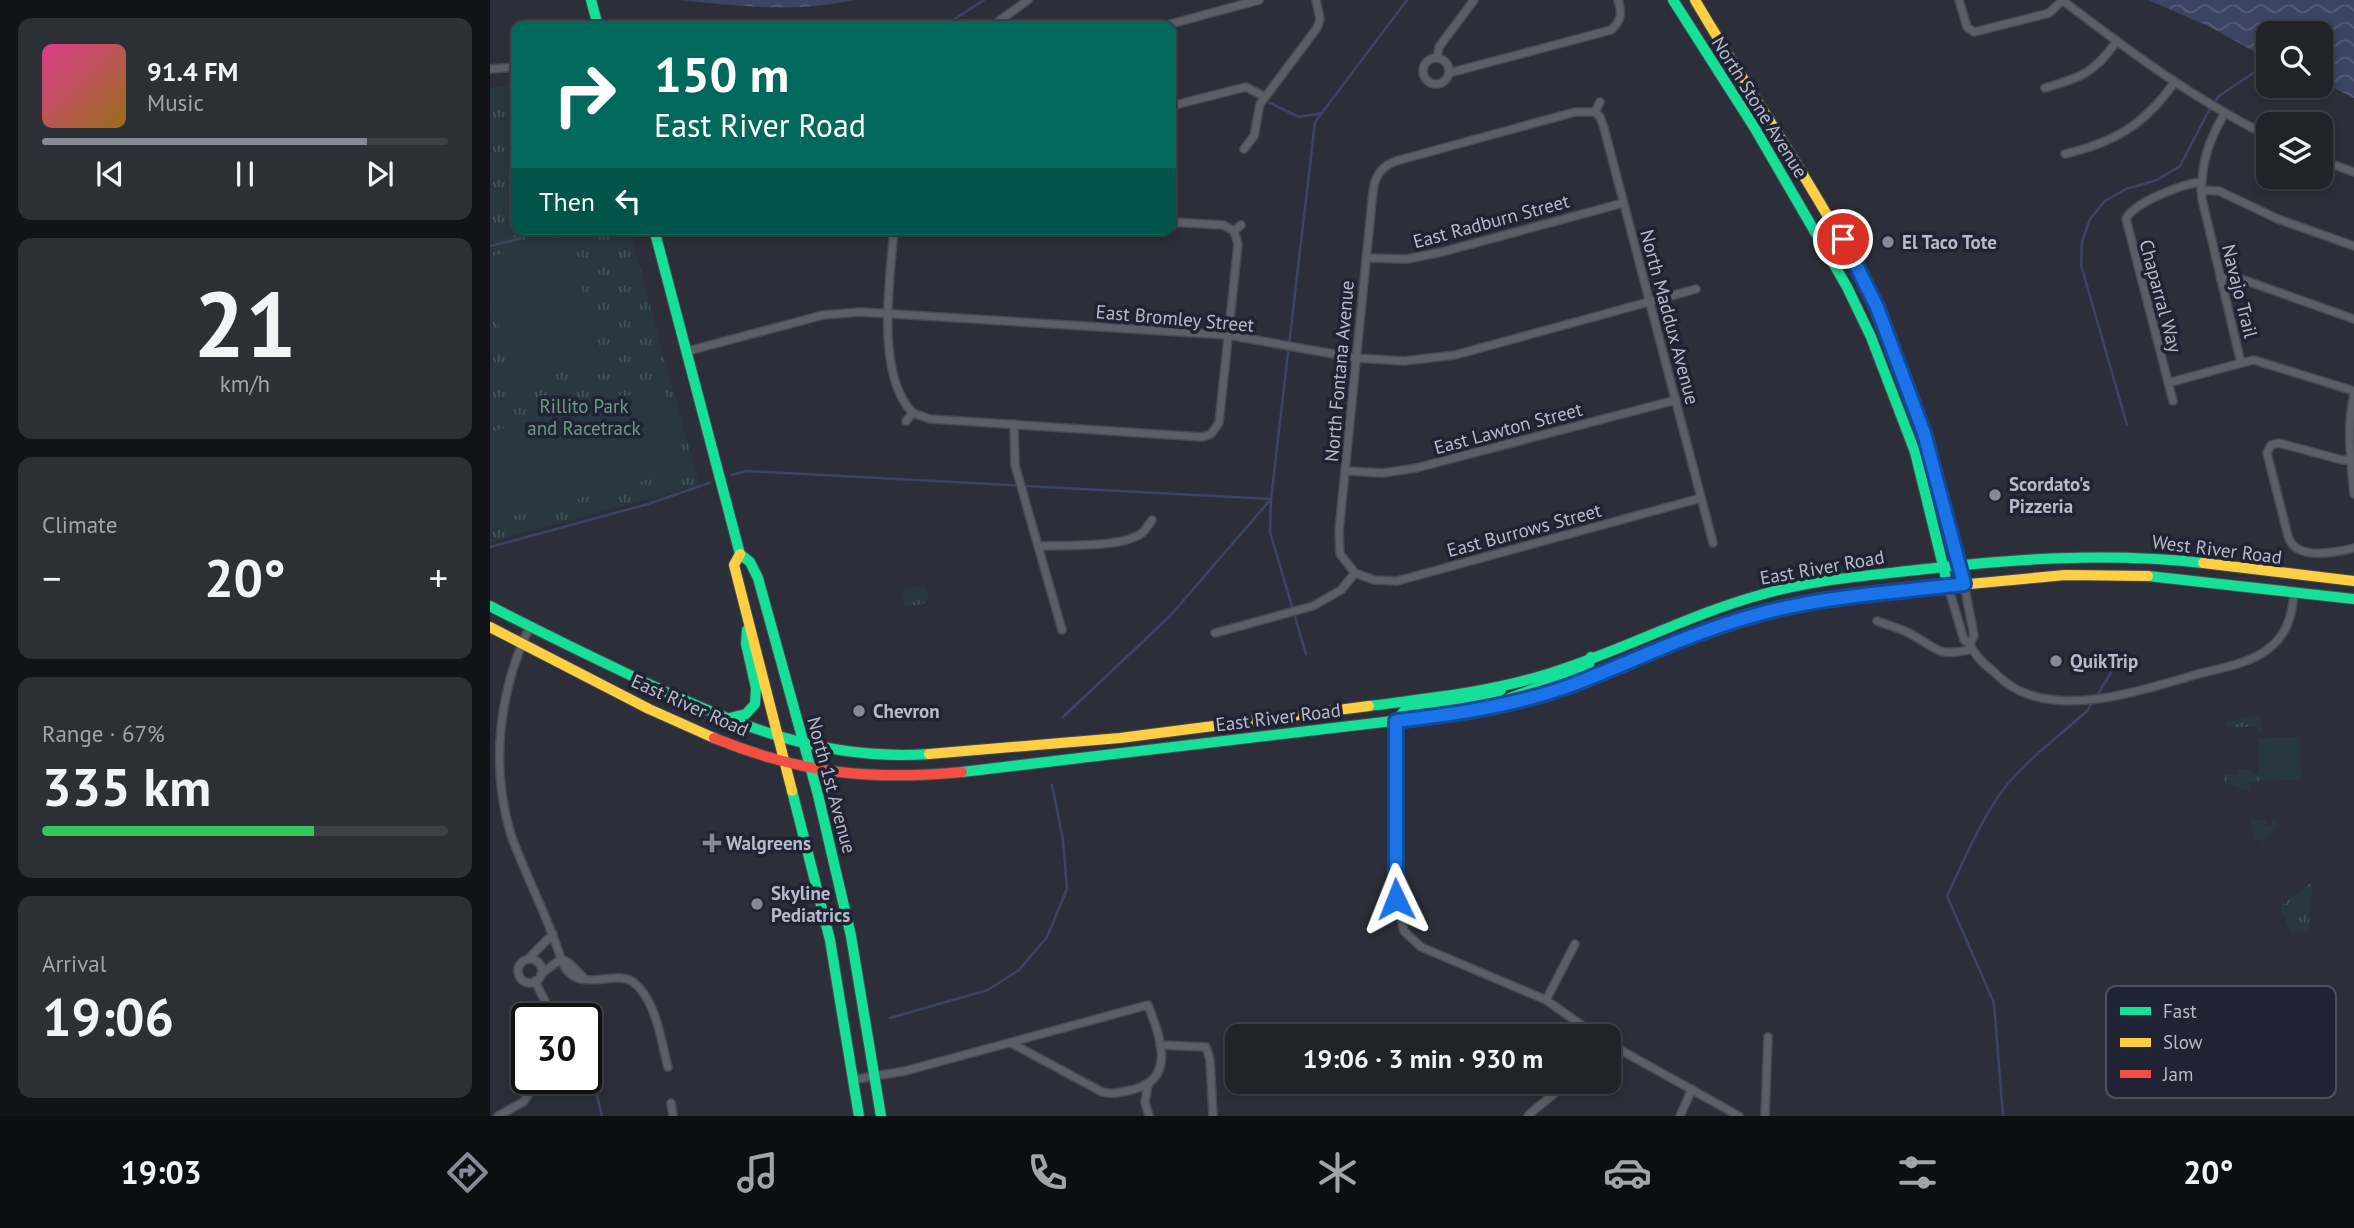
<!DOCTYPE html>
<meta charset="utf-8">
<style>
:root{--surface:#21232b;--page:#2d2f37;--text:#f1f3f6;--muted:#a2a4a9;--line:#3e4047;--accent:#868997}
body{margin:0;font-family:"PT Sans",sans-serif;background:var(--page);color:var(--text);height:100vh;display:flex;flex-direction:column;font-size:26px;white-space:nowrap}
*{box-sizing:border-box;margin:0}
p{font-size:23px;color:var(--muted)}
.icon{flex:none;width:38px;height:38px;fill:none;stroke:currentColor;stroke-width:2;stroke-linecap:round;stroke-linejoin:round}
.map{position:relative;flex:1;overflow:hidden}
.sheet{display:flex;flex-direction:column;gap:18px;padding:18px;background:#121318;width:490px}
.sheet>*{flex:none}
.top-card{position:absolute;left:21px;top:21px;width:665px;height:214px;border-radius:14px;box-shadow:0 4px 10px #0003,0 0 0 2px var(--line);background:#00695c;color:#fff;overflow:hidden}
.fabs{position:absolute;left:1766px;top:21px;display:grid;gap:14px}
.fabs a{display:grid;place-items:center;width:77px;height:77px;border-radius:14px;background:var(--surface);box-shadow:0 4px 10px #0003,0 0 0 2px var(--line);font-size:35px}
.speed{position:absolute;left:21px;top:1003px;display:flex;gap:14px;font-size:35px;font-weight:700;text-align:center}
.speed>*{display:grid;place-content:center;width:91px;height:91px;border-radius:50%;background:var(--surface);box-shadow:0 4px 10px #0003,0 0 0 2px var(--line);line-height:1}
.speed .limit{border:4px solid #111;border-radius:10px;background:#fff;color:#111}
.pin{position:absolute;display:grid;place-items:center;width:60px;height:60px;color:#fff;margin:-30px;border:4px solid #fff;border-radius:50%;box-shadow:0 2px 7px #0007}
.me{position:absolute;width:77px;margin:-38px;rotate:358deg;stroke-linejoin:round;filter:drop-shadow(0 0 5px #0008)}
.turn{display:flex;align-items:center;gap:24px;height:147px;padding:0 28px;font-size:32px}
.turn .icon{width:91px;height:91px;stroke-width:2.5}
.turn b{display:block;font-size:49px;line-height:60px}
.then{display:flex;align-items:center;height:66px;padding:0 28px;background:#0003;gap:14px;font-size:26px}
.big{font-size:52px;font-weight:700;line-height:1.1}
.sheet .tile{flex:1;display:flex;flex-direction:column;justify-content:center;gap:10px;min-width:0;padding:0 24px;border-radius:14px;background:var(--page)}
.sheet .dial{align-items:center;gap:0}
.dial b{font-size:91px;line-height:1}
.song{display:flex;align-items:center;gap:21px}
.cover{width:84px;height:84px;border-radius:10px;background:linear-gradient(135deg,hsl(330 70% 55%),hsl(40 70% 35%))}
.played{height:7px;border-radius:4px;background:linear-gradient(90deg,var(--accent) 80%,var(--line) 80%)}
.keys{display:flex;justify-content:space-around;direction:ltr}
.heat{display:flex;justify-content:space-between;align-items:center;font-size:38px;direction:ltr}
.charge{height:10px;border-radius:5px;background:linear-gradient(90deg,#34c759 67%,var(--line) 0)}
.trip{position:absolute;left:735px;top:1024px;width:396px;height:70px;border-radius:14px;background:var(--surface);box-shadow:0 4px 10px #0003,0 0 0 2px var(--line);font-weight:700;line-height:70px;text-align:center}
.dock{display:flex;height:112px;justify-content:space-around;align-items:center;background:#0d0e11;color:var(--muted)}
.dock .icon{width:49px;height:49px}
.dock .current{color:var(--accent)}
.dock b{font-size:32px;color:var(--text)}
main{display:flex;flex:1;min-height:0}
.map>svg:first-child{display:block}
.grass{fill:url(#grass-tufts)}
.garden{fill:#29373f}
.water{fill:url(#water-waves)}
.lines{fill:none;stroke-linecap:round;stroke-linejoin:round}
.stream{stroke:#3b4463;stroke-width:2.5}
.street-casing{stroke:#484a52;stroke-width:10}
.fast-casing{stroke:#484a52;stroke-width:12}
.slow-casing{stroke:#484a52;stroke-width:12}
.jam-casing{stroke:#484a52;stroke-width:12}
.street{stroke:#5c5e67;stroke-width:7}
.fast{stroke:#16e098;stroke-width:10}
.slow{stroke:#ffcf43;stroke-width:10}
.jam{stroke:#f24e42;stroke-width:10}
.route-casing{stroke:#114b97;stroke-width:18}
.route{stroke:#1a73e8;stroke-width:12}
.poi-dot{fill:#868997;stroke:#1f2334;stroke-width:2.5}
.labels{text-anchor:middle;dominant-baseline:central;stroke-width:7;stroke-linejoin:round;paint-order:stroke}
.street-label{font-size:19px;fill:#b7bac9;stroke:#1f2334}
.poi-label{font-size:19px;font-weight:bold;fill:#b7bac9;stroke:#1f2334;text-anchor:start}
.park-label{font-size:19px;fill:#6f9981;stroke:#1f2334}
.key{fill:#1f2334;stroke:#4d5061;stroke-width:2}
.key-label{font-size:19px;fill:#b7bac9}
</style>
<main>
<section class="sheet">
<div class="tile">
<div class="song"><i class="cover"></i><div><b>91.4 FM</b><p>Music</p></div></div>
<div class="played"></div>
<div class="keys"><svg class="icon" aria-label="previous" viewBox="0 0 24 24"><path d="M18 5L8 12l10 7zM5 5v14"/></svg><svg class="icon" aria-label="pause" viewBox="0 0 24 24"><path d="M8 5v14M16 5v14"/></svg><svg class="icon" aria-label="next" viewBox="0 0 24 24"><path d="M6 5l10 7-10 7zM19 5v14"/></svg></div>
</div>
<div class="tile dial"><b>21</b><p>km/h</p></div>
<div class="tile"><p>Climate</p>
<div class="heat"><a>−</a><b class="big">20°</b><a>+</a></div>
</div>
<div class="tile"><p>Range · 67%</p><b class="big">335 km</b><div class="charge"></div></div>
<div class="tile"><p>Arrival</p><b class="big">19:06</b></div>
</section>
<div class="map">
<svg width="1864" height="1116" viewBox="0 0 1864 1116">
<defs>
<pattern id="grass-tufts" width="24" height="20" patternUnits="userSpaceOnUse" patternTransform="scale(1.75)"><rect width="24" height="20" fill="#29373f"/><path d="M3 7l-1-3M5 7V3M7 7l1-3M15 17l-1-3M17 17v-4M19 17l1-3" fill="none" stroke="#465259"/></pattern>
<pattern id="water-waves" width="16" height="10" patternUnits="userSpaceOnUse" patternTransform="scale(1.75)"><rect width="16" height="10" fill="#3b4463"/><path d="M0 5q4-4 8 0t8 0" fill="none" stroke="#555d78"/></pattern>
</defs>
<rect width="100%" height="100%" fill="#2c2f39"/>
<!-- grass -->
<g class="grass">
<polygon points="26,85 26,229 139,229 209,485 0,542 0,88"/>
<polygon points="435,584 439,599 433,604 415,607 412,590"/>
<polygon points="1769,714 1773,732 1769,732 1769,727 1737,727 1736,722"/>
<path d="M1748,769H1760L1764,774H1769V782L1760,783V790C1750,790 1743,783 1735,784L1734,775L1748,774Z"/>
<polygon points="1760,820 1776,820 1776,825 1782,826 1782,820 1788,824 1773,844 1772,839 1765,840"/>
<polygon points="1823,881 1818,932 1808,932 1803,938 1790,907"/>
</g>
<!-- garden -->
<g class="garden">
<polygon points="26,89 26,108 0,110 0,91"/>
<polygon points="77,235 111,360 25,384 0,296 0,257"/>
<polygon points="174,386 194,470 0,522 0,432"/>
<polygon points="1810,737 1811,780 1769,781 1768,738"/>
</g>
<!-- water -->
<g class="water">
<path d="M190,0H363C306,13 248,6 190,0Z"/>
<polygon points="1658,0 1864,0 1864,98 1831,82 1830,33 1778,33 1778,59 1718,26"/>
</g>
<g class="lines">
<!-- stream -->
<g class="stream">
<polyline points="454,26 494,0"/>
<polyline points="780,103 809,117 832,113"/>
<polyline points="0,246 29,239 47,229"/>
<polyline points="1637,425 1591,265 1592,242 1600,219 1615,201 1636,189 1667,180 1690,166 1717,114 1729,96 1778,63"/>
<polyline points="242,475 256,471 781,499 780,532 816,654"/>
<polyline points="0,547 158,504 219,483"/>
<polyline points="1606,697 1625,666"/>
<polyline points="573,717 680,616 781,499 825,122 917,0"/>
<polyline points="400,1018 498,990 529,970 557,937 577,889 573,840 562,785"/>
<polyline points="96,1053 112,1116"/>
<path d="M1513,1116L1504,1003L1457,896C1473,862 1493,815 1516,786C1539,758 1570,735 1597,711L1602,702"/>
</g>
<defs>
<g id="street">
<polyline points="1469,0 1477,27 1484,32 1559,13 1572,1"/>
<path d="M1572,0C1639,51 1702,98 1778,136"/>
<polyline points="502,26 538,0"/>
<polyline points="673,26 769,0"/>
<circle cx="946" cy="71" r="13"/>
<polyline points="947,58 949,47 984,0"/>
<polyline points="0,69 26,67"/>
<path d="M959,73L1121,30C1132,20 1132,13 1128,0"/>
<path d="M1555,88C1592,77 1604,73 1627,41"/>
<polyline points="1110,102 1105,112 1110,117 1114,128 1223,543"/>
<polyline points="681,106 756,87 775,97"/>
<path d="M1734,114C1718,142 1710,166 1712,199L1751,363L1764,360L1864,391"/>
<polyline points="754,149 764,136 770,104 827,28 830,19 826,0"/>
<path d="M1575,154C1625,142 1654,125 1684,83"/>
<polyline points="1830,160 1864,172"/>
<polyline points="1711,190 1729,191 1788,219 1864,246"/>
<polyline points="681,222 733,225 744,231 751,225"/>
<path d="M404,229C400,279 385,375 423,413L440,419L712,437L721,434L729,423L748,244L744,231"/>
<polyline points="876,258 917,259 952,252 1133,203"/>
<polyline points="1730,278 1741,276 1751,279 1864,319"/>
<polyline points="198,351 333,315 371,312 738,335 866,358 914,361 965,355 1206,289"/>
<polyline points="1678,383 1751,363"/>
<path d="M1864,395C1856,427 1861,461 1864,494"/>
<path d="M1683,401L1636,219C1644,202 1693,184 1711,182"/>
<polyline points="416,421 423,413"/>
<polyline points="524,424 525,465 572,630"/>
<path d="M1860,460H1852L1789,443L1781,445L1777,453L1798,536C1805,561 1844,553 1864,548"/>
<polyline points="856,471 893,473 926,468 1186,400"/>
<path d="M548,546C573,545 632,548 652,533C656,530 659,524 662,520"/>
<path d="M865,573L850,554L849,531L881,211C883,190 882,169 906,161L1085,112H1105"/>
<polyline points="865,573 884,580 907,581 1211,498"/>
<polyline points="1474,584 1484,635 1480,644"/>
<path d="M1458,586L1474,640L1480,644C1484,655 1495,665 1504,672C1511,679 1521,687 1530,691C1582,715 1656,689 1708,674C1730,668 1759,664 1778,649C1797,635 1802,616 1804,593"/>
<path d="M1387,621C1398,625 1409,628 1419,633C1447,648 1447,658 1482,649"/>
<path d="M40,626C9,690 0,766 21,835C36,877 58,917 71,959L51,974"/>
<polyline points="725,633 823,606 851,590 865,573"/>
<polyline points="906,721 905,883 906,899 914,931 931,947 1056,1000 1107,1036"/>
<polyline points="38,959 63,934"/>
<circle cx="40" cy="971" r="12"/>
<path d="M95,979L79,963L71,959C85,998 123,968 143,982C166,999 171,1041 178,1067"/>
<polyline points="45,981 55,1001 59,1018"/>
<polyline points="1056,1000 1085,944"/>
<polyline points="1118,1043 1249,1116"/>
<polyline points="670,1045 716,1047 720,1060 723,1116"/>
<path d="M362,1080L415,1071L658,1005C669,1034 687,1078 645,1089C633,1092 624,1095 612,1092L523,1044"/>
<polyline points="658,1085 655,1102 659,1116"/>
<polyline points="181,1103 183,1116"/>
<polyline points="8,1116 33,1102 51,1078"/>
<path d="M1038,1116C1050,1103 1065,1096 1076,1082"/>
<polyline points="1190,1116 1202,1089"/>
<polyline points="1275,1116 1278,1037"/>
</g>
<g id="fast">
<polyline points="101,0 108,26"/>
<polyline points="1183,0 1264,127 1357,287 1381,337 1425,452 1458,586"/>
<polyline points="164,229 250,554 260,562 268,578 328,795 361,936 391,1116"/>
<polyline points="1417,386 1436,443 1474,584"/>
<polyline points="1658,576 1864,599"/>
<path d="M0,606C54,634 108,660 163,686C254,728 336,761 439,754"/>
<polyline points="1020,698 1093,670 1098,667 1101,657"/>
<path d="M879,706C941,698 1002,692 1061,673C1132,651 1198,615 1270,595C1321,580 1374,576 1427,570C1523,559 1616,552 1713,563"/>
<polyline points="235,719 256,714 265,704 266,688 256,644 257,630"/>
<polyline points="906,721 914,711 998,698 1011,690"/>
<polyline points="472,772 911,720 1003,706 1070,688 1210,634 1280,610 1335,599 1405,591"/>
<polyline points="302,791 340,940 369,1116"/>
</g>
<g id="slow">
<path d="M1205,0C1279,127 1370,245 1417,386"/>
<polyline points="250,554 244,565 302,791"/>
<polyline points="1713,563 1864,581"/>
<polyline points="1405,591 1575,575 1658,576"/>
<polyline points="0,627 159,709 224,738"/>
<polyline points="439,754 630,738 879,706"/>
</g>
<path id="jam" d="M224,738C310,773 380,781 472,772"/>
</defs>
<!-- street casing -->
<use href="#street" class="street-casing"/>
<!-- fast casing -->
<use href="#fast" class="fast-casing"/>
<!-- slow casing -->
<use href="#slow" class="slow-casing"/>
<!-- jam casing -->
<use href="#jam" class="jam-casing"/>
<!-- street -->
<use href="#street" class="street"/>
<!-- fast -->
<use href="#fast" class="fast"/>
<!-- slow -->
<use href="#slow" class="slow"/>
<!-- jam -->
<use href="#jam" class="jam"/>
</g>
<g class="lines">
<defs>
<path id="route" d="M906,899V721C967,714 1029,705 1087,683C1143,661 1197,635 1255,618C1327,596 1400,593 1474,584L1434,433L1387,307L1353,239"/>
</defs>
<!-- route casing -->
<use href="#route" class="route-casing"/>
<!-- route -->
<use href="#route" class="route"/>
</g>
<!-- markers -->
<g class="poi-dot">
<circle cx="1398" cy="242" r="7"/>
<circle cx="1505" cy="495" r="7"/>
<circle cx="1566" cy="661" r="7"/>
<circle cx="369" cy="711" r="7"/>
<path d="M218.5 832.5h7v7h7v7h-7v7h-7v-7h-7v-7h7z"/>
<circle cx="267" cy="904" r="7"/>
</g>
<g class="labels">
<!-- street labels -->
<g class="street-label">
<text transform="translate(1270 107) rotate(58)">North Stone Avenue</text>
<text transform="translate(1001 221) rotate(-15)">East Radburn Street</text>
<text transform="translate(1750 291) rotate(76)">Navajo Trail</text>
<text transform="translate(1671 296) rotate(75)">Chaparral Way</text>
<text transform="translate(1180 317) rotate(75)">North Maddux Avenue</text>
<text transform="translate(685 318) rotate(5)">East Bromley Street</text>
<text transform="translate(849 371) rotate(-85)">North Fontana Avenue</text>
<text transform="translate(1018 428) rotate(-15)">East Lawton Street</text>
<text transform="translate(1034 530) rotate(-15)">East Burrows Street</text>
<text transform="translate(1727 549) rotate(7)">West River Road</text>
<text transform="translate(1332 567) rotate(-10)">East River Road</text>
<text transform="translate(200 705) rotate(24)">East River Road</text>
<text transform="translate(788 717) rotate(-7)">East River Road</text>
<text transform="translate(342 785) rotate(75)">North 1st Avenue</text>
</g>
<!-- poi labels -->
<g class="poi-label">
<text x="1412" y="242">El Taco Tote</text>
<text x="1519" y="484">Scordato's<tspan x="1519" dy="22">Pizzeria</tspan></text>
<text x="1580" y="661">QuikTrip</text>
<text x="383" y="711">Chevron</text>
<text x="236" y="843">Walgreens</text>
<text x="281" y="893">Skyline<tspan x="281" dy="22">Pediatrics</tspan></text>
</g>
<!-- park labels -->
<g class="park-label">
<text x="94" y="406">Rillito Park<tspan x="94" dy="22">and Racetrack</tspan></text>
</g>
</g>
<!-- legend -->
<rect x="1616" y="986" width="230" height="112" rx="10" class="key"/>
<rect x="1630" y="1007" width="31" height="8" fill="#16e098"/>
<rect x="1630" y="1038" width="31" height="9" fill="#ffcf43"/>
<rect x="1630" y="1070" width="31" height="8" fill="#f24e42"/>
<g class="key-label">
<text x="1673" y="1018">Fast</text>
<text x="1673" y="1049">Slow</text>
<text x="1673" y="1081">Jam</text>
</g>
</svg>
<div class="fabs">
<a><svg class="icon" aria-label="search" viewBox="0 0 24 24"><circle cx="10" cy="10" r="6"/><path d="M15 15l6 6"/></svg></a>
<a><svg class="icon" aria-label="layers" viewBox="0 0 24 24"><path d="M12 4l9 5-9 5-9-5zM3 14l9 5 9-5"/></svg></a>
</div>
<div class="speed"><div class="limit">30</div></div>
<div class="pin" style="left:1353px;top:239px;background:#d93025"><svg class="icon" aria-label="arrive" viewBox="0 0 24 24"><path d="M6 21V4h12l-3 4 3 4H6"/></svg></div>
<svg class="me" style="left:906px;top:899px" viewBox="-20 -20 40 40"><path d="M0-17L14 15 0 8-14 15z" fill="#1a73e8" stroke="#fff" stroke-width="4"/></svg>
<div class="trip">19:06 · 3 min · 930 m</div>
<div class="top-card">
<div class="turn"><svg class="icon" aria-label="right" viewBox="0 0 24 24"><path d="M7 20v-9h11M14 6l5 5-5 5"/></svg><div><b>150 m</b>East River Road</div></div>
<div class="then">Then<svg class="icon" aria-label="left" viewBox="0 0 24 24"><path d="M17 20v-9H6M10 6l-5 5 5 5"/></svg></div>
</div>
</div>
</main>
<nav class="dock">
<b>19:03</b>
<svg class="icon current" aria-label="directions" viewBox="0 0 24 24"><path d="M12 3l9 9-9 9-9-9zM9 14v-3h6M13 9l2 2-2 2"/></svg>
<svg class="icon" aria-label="music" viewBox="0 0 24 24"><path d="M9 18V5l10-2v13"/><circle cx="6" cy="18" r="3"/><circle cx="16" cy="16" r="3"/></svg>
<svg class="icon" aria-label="phone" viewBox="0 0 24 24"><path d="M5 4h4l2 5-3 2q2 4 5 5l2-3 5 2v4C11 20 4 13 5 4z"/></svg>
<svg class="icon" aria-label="climate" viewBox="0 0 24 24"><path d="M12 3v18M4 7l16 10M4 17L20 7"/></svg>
<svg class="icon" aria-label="car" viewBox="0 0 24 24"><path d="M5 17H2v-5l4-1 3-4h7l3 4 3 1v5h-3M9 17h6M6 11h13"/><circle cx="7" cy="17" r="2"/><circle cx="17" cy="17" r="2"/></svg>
<svg class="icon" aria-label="filters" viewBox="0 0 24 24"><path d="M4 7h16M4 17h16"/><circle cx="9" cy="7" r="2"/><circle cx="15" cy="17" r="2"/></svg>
<b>20°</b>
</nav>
